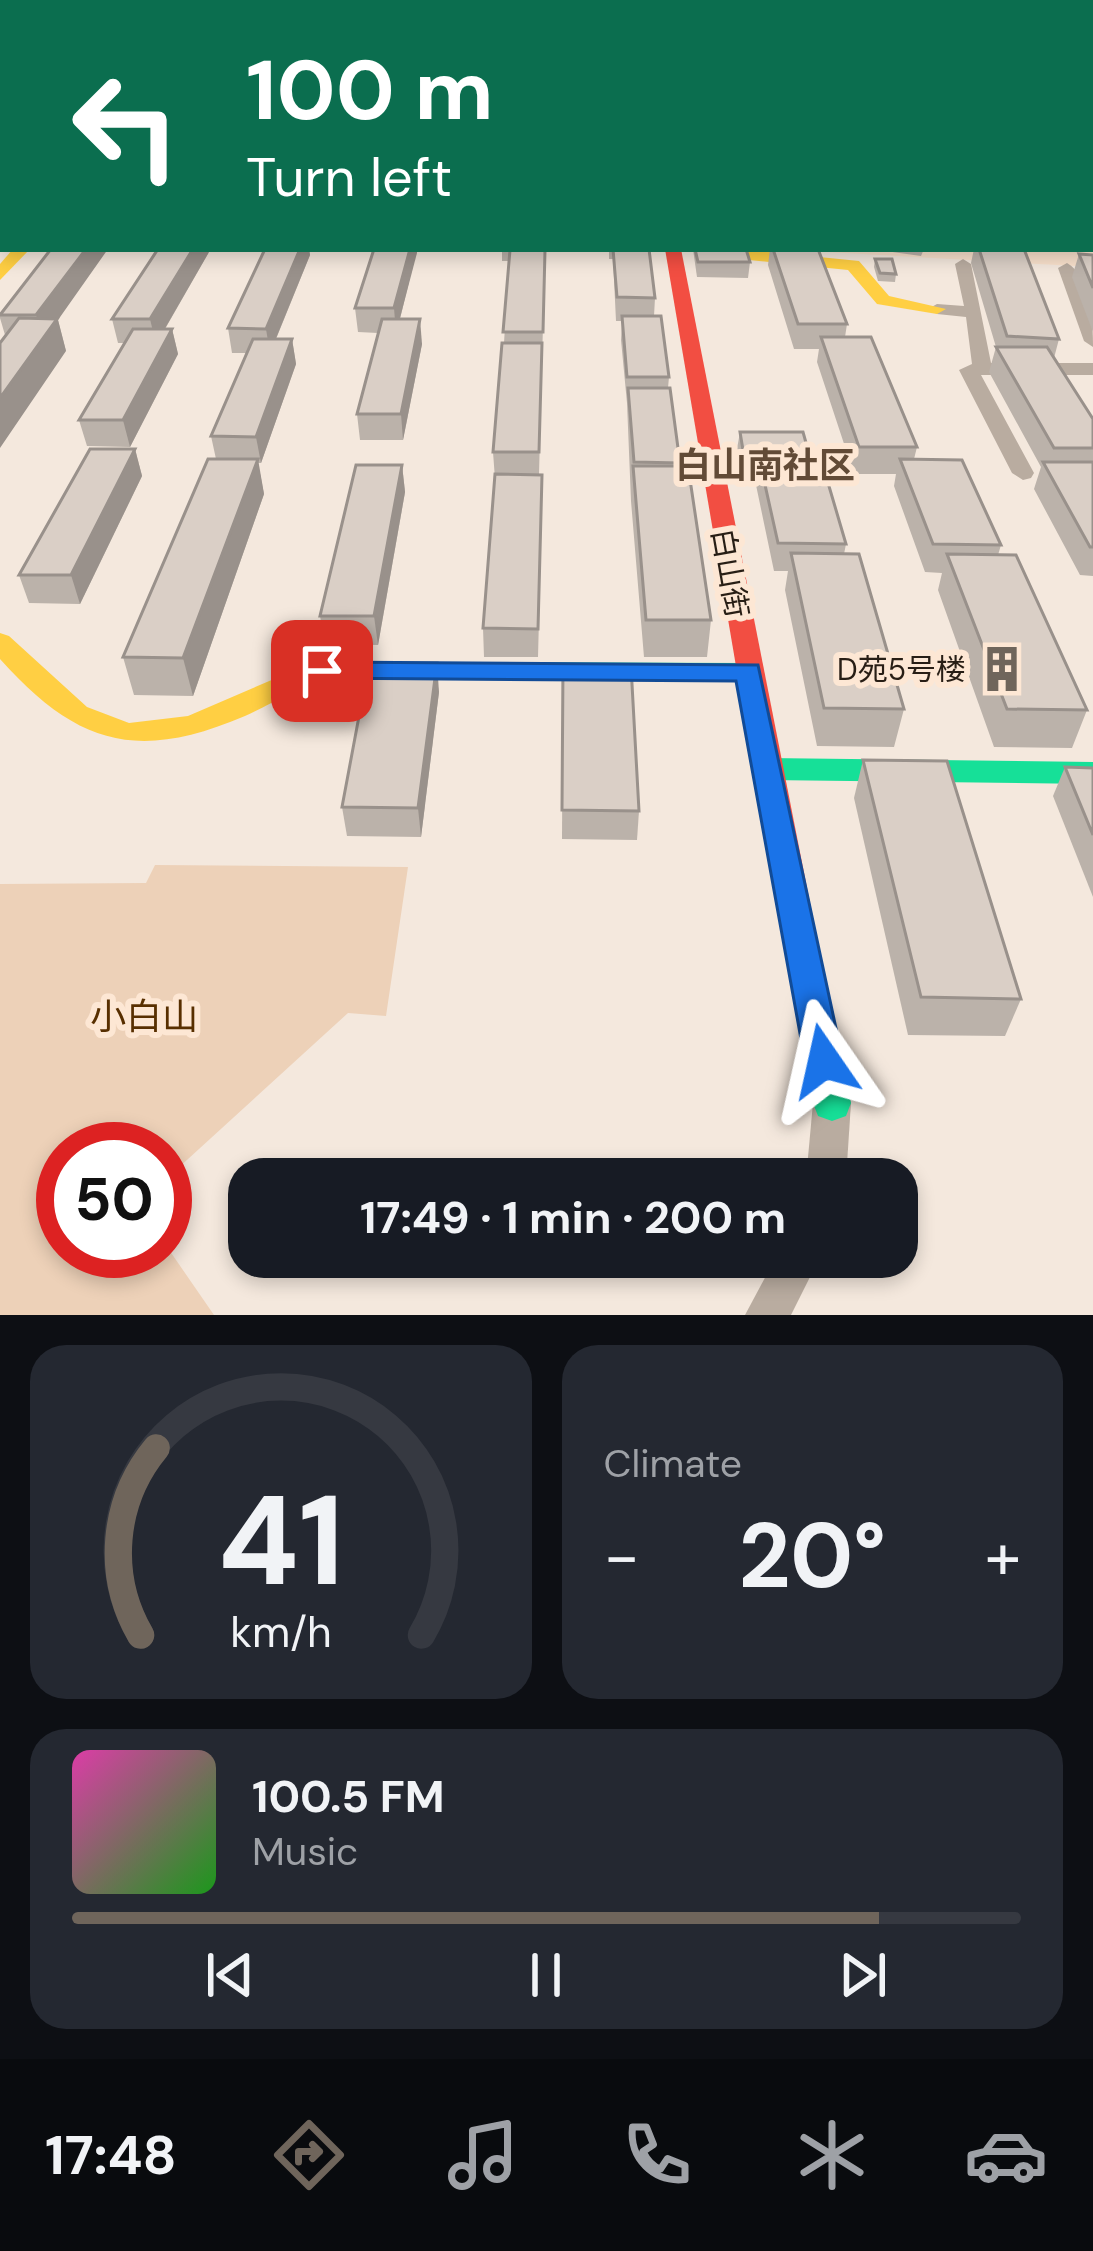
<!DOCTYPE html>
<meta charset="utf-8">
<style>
:root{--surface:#171b24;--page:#242831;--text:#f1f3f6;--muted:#9ea1a6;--line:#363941;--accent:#6f655b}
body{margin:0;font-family:"DM Sans","Noto Sans SC",sans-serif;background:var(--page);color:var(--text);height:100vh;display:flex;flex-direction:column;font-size:45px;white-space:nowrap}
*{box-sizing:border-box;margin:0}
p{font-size:39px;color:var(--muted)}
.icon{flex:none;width:66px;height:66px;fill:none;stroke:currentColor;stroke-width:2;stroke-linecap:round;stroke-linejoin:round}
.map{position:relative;height:1315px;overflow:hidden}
.side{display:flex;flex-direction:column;gap:30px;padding:30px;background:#0d0f14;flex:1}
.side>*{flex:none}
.top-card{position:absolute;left:0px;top:0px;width:1095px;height:252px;box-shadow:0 6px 18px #0003;background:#0b6e4f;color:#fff;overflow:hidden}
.speed{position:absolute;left:36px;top:1122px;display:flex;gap:24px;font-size:60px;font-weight:700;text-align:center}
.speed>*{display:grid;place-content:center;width:156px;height:156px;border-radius:50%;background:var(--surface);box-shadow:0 6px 18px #0003;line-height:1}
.speed .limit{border:18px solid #d22;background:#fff;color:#111}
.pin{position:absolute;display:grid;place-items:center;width:102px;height:102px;color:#fff;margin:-51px;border-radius:24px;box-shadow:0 6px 18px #0006}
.me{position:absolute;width:132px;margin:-66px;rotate:349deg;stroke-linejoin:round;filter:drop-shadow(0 0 9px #0008)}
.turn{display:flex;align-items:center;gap:42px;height:252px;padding:0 48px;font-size:54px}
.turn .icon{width:156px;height:156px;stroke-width:2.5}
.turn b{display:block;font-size:84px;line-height:102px}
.big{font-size:90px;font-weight:700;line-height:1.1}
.side .widget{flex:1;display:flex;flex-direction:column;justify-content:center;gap:18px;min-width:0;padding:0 42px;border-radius:36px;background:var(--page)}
.side .dial{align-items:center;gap:0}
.dial svg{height:312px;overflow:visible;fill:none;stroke:var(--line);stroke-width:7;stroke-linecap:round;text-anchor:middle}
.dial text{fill:var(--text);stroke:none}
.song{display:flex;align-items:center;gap:36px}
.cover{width:144px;height:144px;border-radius:18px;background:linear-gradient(135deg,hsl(320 70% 55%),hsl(120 70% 35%))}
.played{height:12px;border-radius:6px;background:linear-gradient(90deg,var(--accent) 85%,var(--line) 85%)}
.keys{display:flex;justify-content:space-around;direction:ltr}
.heat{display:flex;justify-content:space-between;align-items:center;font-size:66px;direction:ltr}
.side .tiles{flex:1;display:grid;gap:30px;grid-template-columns:1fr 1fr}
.widget:last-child{grid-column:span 2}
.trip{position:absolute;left:228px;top:1158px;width:690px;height:120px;border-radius:36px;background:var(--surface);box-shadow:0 6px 18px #0003;font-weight:700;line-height:120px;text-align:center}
.menu{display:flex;height:192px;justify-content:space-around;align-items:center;background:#090b0e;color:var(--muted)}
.menu .icon{width:84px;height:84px}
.menu .active{color:var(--accent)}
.menu b{font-size:54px;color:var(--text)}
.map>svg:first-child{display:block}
.built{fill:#f9e1cc}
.green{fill:#edd1b8}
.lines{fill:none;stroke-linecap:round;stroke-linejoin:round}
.street{fill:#b9aca0;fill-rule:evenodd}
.fast{fill:#16e098;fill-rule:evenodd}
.slow{fill:#ffcf43;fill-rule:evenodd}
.jam{fill:#f24e42;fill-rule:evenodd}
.wall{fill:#bbb2aa}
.shaded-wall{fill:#99918b}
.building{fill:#dacfc6;stroke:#99918b;stroke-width:3}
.route{fill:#1a73e8;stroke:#114b97;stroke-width:3}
.labels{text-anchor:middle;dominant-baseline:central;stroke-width:12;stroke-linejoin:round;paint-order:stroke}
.street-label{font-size:30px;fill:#281e15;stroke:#fde7d4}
.poi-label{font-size:30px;fill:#281e15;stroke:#fde7d4;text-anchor:end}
.quarter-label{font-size:36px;font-weight:bold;fill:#624b37;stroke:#fde7d4}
.near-park-label{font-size:36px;fill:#582f00;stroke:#fde7d4}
</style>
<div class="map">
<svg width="1093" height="1315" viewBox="0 0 1093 1315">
<rect width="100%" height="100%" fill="#f4e8dd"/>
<!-- built -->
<polygon class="built" points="1093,85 1093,267 773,249 1092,249"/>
<!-- green -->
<polygon class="green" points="155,865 408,867 386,1016 348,1013 165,1180 165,1149 63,1149 63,1251 165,1251 165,1244 214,1315 0,1315 0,884 146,883"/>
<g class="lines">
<!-- street -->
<g class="street">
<polygon points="963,259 971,264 991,363 1093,363 1093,375 981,375 1034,473 1031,478 1023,480 1012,473 959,370 972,364 966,317 937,314 928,309 937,304 964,306 955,264"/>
<path d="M1067,263C1090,276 1093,321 1093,347L1084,341L1058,268Z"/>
<polygon points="832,1085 846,1090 851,1103 846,1179 806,1179 813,1103 818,1090"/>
<polygon points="776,1257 820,1257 791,1315 745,1315"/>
</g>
<!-- fast -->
<g class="fast">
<polygon points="422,662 749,663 763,672 749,681 412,677 408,671 412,665"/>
<polygon points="767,758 1093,762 1093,784 767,780 756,777 752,769 756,761"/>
<polygon points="795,899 807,903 812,913 851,1103 846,1116 832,1121 818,1116 813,1103 778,913 783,903"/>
</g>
<!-- slow -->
<g class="slow">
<polygon points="780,0 799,0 780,3"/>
<polygon points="13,249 30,249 0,280 0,264"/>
<polygon points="740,249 859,261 889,296 946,309 937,314 877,304 848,270 699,255 691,250"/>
<path d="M0,633L9,636L87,707L129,723L188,716L288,673L331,661L422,662L436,671L422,680C389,679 352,672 320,681C294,689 270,705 245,716C137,762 77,745 0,659Z"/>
</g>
<!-- jam -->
<g class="jam">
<rect x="1092" y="51" width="1" height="8"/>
<polygon points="665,249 681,249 812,913 807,923 795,927 783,923 778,913"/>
</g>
</g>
<!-- wall -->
<g class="wall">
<polygon points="51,249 58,320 66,351 5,335 0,318 0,313"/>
<polygon points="265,249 309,249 310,255 276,339 292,339 296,364 261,463 258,463 264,494 193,696 134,695 123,657 216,459 211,436 247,353 232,353 228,328"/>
<polygon points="374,249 417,249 400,319 422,344 403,440 360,440 357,414 378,333 358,332 355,308"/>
<polygon points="502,249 545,250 539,474 542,502 538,657 484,657 483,628 495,479 493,452 504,343 509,261 502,261"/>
<polygon points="609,249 649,249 655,298 654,316 669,377 668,388 680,466 711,620 707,657 644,657 631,501 627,403 621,340 622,321 616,321 613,259 609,259"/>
<polygon points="693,249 746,249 750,262 748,278 697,277"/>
<polygon points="770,249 818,249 847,324 845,337 917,447 914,459 1001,545 998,555 1087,710 1072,748 994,747 938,590 942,573 925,572 894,486 896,474 854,474 817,362 819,349 794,349 768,265"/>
<polygon points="871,249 924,249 921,256"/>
<polygon points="974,249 1024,249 1059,339 1054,358 1093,419 1093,576 1080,575 1034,489 1041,467 989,372 996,347 971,263"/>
<polygon points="209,252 165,329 172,329 178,354 130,447 87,446 79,420 125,343 118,343 112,319"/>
<polygon points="1079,254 1093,255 1093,332 1072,277"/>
<polygon points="875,259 896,274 895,282 878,281 874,267"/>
<polygon points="740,432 810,457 846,544 844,554 904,709 894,747 817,746 785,590 788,571 774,571 756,485 757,474 742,474 737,449"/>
<polygon points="135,449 142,476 80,604 29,603 19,575"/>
<polygon points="402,465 405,492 378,645 325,644 320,616"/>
<polygon points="563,665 639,811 637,840 562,839"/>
<polygon points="439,692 421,837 347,836 342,807"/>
<polygon points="863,760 1021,999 1005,1036 908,1035 854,798"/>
<polygon points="1065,767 1093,768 1093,897 1053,796"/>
</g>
<!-- shaded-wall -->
<g class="shaded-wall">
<polygon points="86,249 108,249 58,320 66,351 0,448 0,398 43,338 36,315"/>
<polygon points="193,249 209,249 209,252 156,344 150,319"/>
<polygon points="300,249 309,249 310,255 270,353 266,329"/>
<polygon points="410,249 417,249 417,253 396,333 394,308"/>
<polygon points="420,319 422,344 403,440 401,414"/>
<polygon points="172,329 178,354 130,447 123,420"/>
<polygon points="292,339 296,364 261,463 256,437"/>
<polygon points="135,449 142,476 80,604 71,575"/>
<polygon points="258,459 264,494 193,696 183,658"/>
<polygon points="402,465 405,492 378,645 374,616"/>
<polygon points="437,663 439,692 421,837 418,808"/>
</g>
<!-- building -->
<g class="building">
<rect x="1092" y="134" width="1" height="46"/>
<polygon points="51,249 86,249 36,315 0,315"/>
<polygon points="158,249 193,249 150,319 112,319"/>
<polygon points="265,249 300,249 266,329 228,328"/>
<polygon points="374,249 410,249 394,308 355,308"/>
<polygon points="613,249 649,249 655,298 617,297"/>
<polygon points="695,249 746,249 750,262 698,262"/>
<polygon points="773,249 818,249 847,324 798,324"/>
<polygon points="979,249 1024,249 1059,339 1007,336"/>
<polygon points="510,250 545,250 543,332 503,332"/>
<polygon points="1079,254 1093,255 1093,288"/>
<polygon points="875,259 892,259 896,274 880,273"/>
<polygon points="622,316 661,316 669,377 627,377"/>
<polygon points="19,318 57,319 0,398 0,343"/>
<polygon points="382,319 420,319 401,414 357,414"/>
<polygon points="133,329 172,329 123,420 79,420"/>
<polygon points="821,337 871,337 917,447 859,447"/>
<polygon points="253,339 292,339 256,437 211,436"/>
<polygon points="502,343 542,343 539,452 493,452"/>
<polygon points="996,347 1047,347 1093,419 1093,448 1054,448"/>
<polygon points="628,388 670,388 680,463 634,462"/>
<polygon points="740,432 803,432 810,457 744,456"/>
<polygon points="90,449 135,449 71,575 19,575"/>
<polygon points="759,458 821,459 846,544 778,543"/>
<polygon points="208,459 258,459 183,658 123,657"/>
<polygon points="900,459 962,460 1001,545 933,544"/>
<polygon points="1043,462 1093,462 1093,547 1090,547"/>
<polygon points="356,465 402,465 374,616 320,616"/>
<polygon points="633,466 688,466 711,620 646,620"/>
<polygon points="495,474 542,475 538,629 483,628"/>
<polygon points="791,553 859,554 904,709 824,708"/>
<polygon points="947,554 1016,555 1087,710 1007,709"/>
<polygon points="369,663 437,663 418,808 342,807"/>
<polygon points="563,665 631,666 639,811 562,810"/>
<polygon points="863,760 947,761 1021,999 921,997"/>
<polygon points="1065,767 1093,768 1093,835"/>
</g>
<!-- route -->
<polygon class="route" points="322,662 758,665 843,1061 837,1073 824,1078 811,1073 805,1061 736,681 312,678 308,671 312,665"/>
<!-- icons -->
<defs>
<symbol id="building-bare" viewBox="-9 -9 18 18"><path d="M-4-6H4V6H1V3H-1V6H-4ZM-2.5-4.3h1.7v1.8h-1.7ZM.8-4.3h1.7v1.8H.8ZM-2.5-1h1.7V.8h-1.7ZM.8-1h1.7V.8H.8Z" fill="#6f655b" stroke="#fde7d4" stroke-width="2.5" paint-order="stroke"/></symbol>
</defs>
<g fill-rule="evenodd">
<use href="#building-bare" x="969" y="636" width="66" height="66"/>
</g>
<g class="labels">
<!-- street labels -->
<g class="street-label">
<text transform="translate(730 573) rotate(80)">白山街</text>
</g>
<!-- poi labels -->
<g class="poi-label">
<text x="966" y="669">D苑5号楼</text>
</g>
<!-- quarter labels -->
<g class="quarter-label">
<text x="765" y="465">白山南社区</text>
</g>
<!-- near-park labels -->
<g class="near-park-label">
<text x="144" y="1016">小白山</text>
</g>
</g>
</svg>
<div class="speed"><div class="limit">50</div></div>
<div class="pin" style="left:322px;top:671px;background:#d93025"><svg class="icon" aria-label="arrive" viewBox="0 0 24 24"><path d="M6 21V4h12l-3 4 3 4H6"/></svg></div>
<svg class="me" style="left:824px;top:1061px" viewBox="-20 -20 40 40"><path d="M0-17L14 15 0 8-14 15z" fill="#1a73e8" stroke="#fff" stroke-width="4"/></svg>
<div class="trip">17:49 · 1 min · 200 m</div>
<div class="top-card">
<div class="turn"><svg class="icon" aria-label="left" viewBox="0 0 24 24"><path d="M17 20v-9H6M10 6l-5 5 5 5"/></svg><div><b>100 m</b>Turn left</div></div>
</div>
</div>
<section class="side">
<div class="tiles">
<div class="widget dial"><svg viewBox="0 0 100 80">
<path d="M14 69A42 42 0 1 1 86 69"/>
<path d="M14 69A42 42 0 0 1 18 21" stroke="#6f655b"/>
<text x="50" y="56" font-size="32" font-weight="700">41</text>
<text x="50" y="72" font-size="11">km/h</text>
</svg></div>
<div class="widget"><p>Climate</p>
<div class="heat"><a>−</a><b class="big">20°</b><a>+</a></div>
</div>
<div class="widget">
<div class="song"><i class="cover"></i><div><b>100.5 FM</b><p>Music</p></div></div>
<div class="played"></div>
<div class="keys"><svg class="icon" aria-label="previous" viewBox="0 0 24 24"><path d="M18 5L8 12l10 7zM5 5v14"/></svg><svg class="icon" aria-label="pause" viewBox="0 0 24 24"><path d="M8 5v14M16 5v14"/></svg><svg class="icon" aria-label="next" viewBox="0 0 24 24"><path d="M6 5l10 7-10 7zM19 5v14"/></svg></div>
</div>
</div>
</section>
<nav class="menu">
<b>17:48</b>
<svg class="icon active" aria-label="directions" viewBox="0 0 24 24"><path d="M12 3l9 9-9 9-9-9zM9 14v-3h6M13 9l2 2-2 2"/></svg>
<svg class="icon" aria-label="music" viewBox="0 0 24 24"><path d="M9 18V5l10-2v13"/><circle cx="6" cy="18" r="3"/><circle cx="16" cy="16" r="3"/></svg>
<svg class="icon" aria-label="phone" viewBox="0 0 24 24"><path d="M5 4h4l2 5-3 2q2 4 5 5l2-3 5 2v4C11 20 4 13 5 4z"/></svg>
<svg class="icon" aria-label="climate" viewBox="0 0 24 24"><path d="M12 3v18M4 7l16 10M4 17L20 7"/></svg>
<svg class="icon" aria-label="car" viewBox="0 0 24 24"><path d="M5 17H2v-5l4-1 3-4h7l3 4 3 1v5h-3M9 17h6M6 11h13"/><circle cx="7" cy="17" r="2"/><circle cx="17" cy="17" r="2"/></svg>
</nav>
